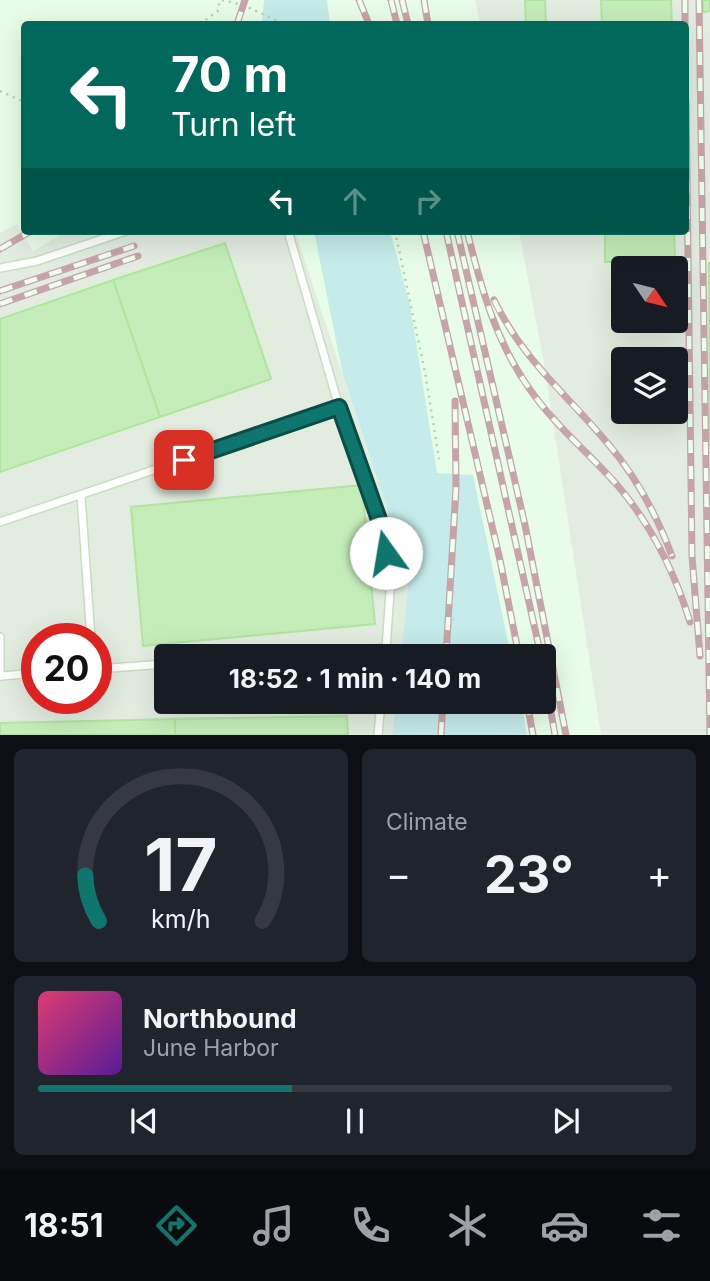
<!DOCTYPE html>
<meta charset="utf-8">
<style>
:root{--surface:#171b24;--page:#20242c;--text:#f1f3f6;--muted:#9ea1a6;--line:#363941;--accent:#0f766e}
body{margin:0;font-family:Inter,sans-serif;background:var(--page);color:var(--text);height:100vh;display:flex;flex-direction:column;font-size:26px;white-space:nowrap}
*{box-sizing:border-box;margin:0}
p{font-size:23px;color:var(--muted)}
.icon{flex:none;width:38px;height:38px;fill:none;stroke:currentColor;stroke-width:2;stroke-linecap:round;stroke-linejoin:round}
.map{position:relative;height:735px;overflow:hidden}
.sheet{display:flex;flex-direction:column;gap:14px;padding:14px;background:#0d0f14;flex:1}
.sheet>*{flex:none}
.banner{position:absolute;left:21px;top:21px;width:668px;height:214px;border-radius:7px;box-shadow:0 7px 28px #0002;background:#00695c;color:#fff;overflow:hidden}
.needle{width:46px;rotate:125deg}
.buttons{position:absolute;left:611px;top:256px;display:grid;gap:14px}
.buttons a{display:grid;place-items:center;width:77px;height:77px;border-radius:7px;background:var(--surface);box-shadow:0 7px 28px #0002;font-size:35px}
.speed{position:absolute;left:21px;top:623px;display:flex;gap:14px;font-size:35px;font-weight:700;text-align:center}
.speed>*{display:grid;place-content:center;width:91px;height:91px;border-radius:50%;background:var(--surface);box-shadow:0 7px 28px #0002;line-height:1}
.speed .limit{border:10px solid #d22;background:#fff;color:#111}
.pin{position:absolute;display:grid;place-items:center;width:60px;height:60px;color:#fff;margin:-30px;border-radius:14px;box-shadow:0 4px 10px #0006}
.me{position:absolute;width:77px;margin:-38px;rotate:347deg;stroke-linejoin:round;filter:drop-shadow(0 0 5px #0008)}
.turn{display:flex;align-items:center;gap:24px;height:147px;padding:0 35px;font-size:32px}
.turn .icon{width:91px;height:91px;stroke-width:2.5}
.turn b{display:block;font-size:49px;line-height:60px}
.lanes{display:flex;align-items:center;height:66px;padding:0 35px;background:#0003;justify-content:center;gap:35px;direction:ltr}
.lanes .off{opacity:.35}
.big{font-size:52px;font-weight:700;line-height:1.1}
.sheet .widget{flex:1;display:flex;flex-direction:column;justify-content:center;gap:10px;min-width:0;padding:0 24px;border-radius:10px;background:var(--page)}
.sheet .dial{align-items:center;gap:0}
.dial svg{height:182px;overflow:visible;fill:none;stroke:var(--line);stroke-width:7;stroke-linecap:round;text-anchor:middle}
.dial text{fill:var(--text);stroke:none}
.song{display:flex;align-items:center;gap:21px}
.cover{width:84px;height:84px;border-radius:10px;background:linear-gradient(135deg,hsl(340 70% 55%),hsl(270 70% 35%))}
.played{height:7px;border-radius:4px;background:linear-gradient(90deg,var(--accent) 40%,var(--line) 40%)}
.keys{display:flex;justify-content:space-around;direction:ltr}
.heat{display:flex;justify-content:space-between;align-items:center;font-size:38px;direction:ltr}
.sheet .tiles{flex:1;display:grid;gap:14px;grid-template-columns:1fr 1fr}
.widget:last-child{grid-column:span 2}
.trip{position:absolute;left:154px;top:644px;width:402px;height:70px;border-radius:7px;background:var(--surface);box-shadow:0 7px 28px #0002;font-weight:700;line-height:70px;text-align:center}
.tabs{display:flex;height:112px;justify-content:space-around;align-items:center;background:#090b0e;color:var(--muted)}
.tabs .icon{width:49px;height:49px}
.tabs .selected{color:var(--accent)}
.tabs b{font-size:32px;color:var(--text)}
.map>svg:first-child{display:block}
.industrial{fill:#e2ede0;fill-rule:evenodd}
.green{fill:#c5ebea}
.building{fill:#c4edb9;stroke:#afe59e;stroke-width:2}
.lines{fill:none;stroke-linecap:round;stroke-linejoin:round}
.service-casing{stroke:#c4e0bf;stroke-width:10}
.path{stroke:#add8a1;stroke-width:2.5;stroke-dasharray:2 5;stroke-linecap:butt}
.service{stroke:#fff;stroke-width:7}
.rail-casing{stroke:#c7a4a7;stroke-width:7}
.rail{stroke:#eeffed;stroke-width:4.5;stroke-dasharray:13;stroke-linecap:butt}
.route-casing{stroke:#0a4d48;stroke-width:18}
.route{stroke:#0f766e;stroke-width:12}
</style>
<div class="map">
<svg width="710" height="735" viewBox="0 0 710 735">
<rect width="100%" height="100%" fill="#e7fde7"/>
<!-- industrial -->
<g class="industrial">
<path d="M475,0H710V735H601L544,364L519,231H686V24H480ZM623,268H676V320H623ZM623,359H676V411H623Z"/>
<path d="M17,224L33,251L67,231H295L409,576L401,656H166V702H396L392,735H0V233ZM37,639H96V698H37Z"/>
</g>
<!-- green -->
<g class="green">
<polygon points="264,0 327,0 330,24 262,24"/>
<polygon points="314,231 390,231 410,305 437,473 473,475 511,656 401,656 409,576 343,375"/>
<polygon points="396,702 521,702 527,735 392,735"/>
</g>
<!-- building -->
<g class="building">
<polygon points="525,0 545,0 546,24 526,24"/>
<polygon points="601,0 671,0 672,24 602,24"/>
<polygon points="703,0 710,0 710,11 703,12"/>
<polygon points="605,231 674,231 675,261 605,262"/>
<polygon points="225,243 271,379 160,417 113,280"/>
<polygon points="709,263 710,263 710,446"/>
<polygon points="113,280 160,417 0,472 0,319"/>
<polygon points="362,485 375,624 143,646 131,507"/>
<polygon points="347,716 348,735 175,735 175,719"/>
<polygon points="175,719 175,735 0,735 0,723"/>
</g>
<g class="lines">
<defs>
<g id="service">
<polyline points="0,268 37,261 126,231"/>
<polyline points="339,407 382,528 391,578 386,648"/>
<polyline points="81,495 91,639"/>
<polyline points="0,522 339,407 288,231"/>
<polyline points="0,637 0,676"/>
<polyline points="270,656 386,648 385,656"/>
<polyline points="96,669 166,664"/>
<polyline points="1,676 37,673"/>
<polyline points="378,735 381,702"/>
</g>
</defs>
<!-- service casing -->
<use href="#service" class="service-casing"/>
<!-- path -->
<g class="path">
<polyline points="222,0 243,5 285,24"/>
<polyline points="200,24 219,10 219,0"/>
<polyline points="0,91 24,102"/>
<polyline points="395,231 425,372 439,459"/>
</g>
<!-- service -->
<use href="#service" class="service"/>
<defs>
<g id="rail">
<polyline points="359,0 369,24"/>
<polyline points="391,0 397,24"/>
<polyline points="402,0 408,24"/>
<polyline points="424,0 428,24"/>
<polyline points="685,0 685,24"/>
<polyline points="699,0 710,735"/>
<polyline points="237,24 245,0"/>
<polyline points="686,102 692,556 700,656"/>
<polyline points="423,231 500,560 519,656"/>
<polyline points="446,231 541,656"/>
<polyline points="457,231 525,525 566,735"/>
<path d="M467,231C481,287 495,340 529,388C554,425 589,453 618,486C651,525 675,573 690,622"/>
<polyline points="0,249 31,231"/>
<polyline points="0,291 134,246"/>
<path d="M494,300C524,362 567,394 609,445C637,478 657,516 672,556"/>
<polyline points="0,304 138,256"/>
<polyline points="446,656 456,488 455,401"/>
<polyline points="544,672 555,735"/>
<polyline points="527,702 533,735"/>
<polyline points="441,735 443,702"/>
</g>
</defs>
<!-- rail casing -->
<use href="#rail" class="rail-casing"/>
<!-- rail -->
<use href="#rail" class="rail"/>
</g>
<g class="lines">
<defs>
<polyline id="route" points="184,460 339,407 382,528 386,553"/>
</defs>
<!-- route casing -->
<use href="#route" class="route-casing"/>
<!-- route -->
<use href="#route" class="route"/>
</g>
</svg>
<div class="buttons">
<a><svg class="needle" viewBox="-14 -14 28 28"><path d="M0-13l5 13h-10z" fill="#e53935"/><path d="M0 13l5-13h-10z" fill="#9ea1a6"/></svg></a>
<a><svg class="icon" aria-label="layers" viewBox="0 0 24 24"><path d="M12 4l9 5-9 5-9-5zM3 14l9 5 9-5"/></svg></a>
</div>
<div class="speed"><div class="limit">20</div></div>
<div class="pin" style="left:184px;top:460px;background:#d93025"><svg class="icon" aria-label="arrive" viewBox="0 0 24 24"><path d="M6 21V4h12l-3 4 3 4H6"/></svg></div>
<svg class="me" style="left:386px;top:553px" viewBox="-20 -20 40 40"><circle r="19" fill="#fff"/><path d="M0-13L10 11 0 6-10 11z" fill="#0f766e"/></svg>
<div class="trip">18:52 · 1 min · 140 m</div>
<div class="banner">
<div class="turn"><svg class="icon" aria-label="left" viewBox="0 0 24 24"><path d="M17 20v-9H6M10 6l-5 5 5 5"/></svg><div><b>70 m</b>Turn left</div></div>
<div class="lanes"><svg class="icon" aria-label="left" viewBox="0 0 24 24"><path d="M17 20v-9H6M10 6l-5 5 5 5"/></svg><svg class="icon off" aria-label="ahead" viewBox="0 0 24 24"><path d="M12 20V5M6 11l6-6 6 6"/></svg><svg class="icon off" aria-label="right" viewBox="0 0 24 24"><path d="M7 20v-9h11M14 6l5 5-5 5"/></svg></div>
</div>
</div>
<section class="sheet">
<div class="tiles">
<div class="widget dial"><svg viewBox="0 0 100 80">
<path d="M14 69A42 42 0 1 1 86 69"/>
<path d="M14 69A42 42 0 0 1 8 49" stroke="#0f766e"/>
<text x="50" y="56" font-size="32" font-weight="700">17</text>
<text x="50" y="72" font-size="11">km/h</text>
</svg></div>
<div class="widget"><p>Climate</p>
<div class="heat"><a>−</a><b class="big">23°</b><a>+</a></div>
</div>
<div class="widget">
<div class="song"><i class="cover"></i><div><b>Northbound</b><p>June Harbor</p></div></div>
<div class="played"></div>
<div class="keys"><svg class="icon" aria-label="previous" viewBox="0 0 24 24"><path d="M18 5L8 12l10 7zM5 5v14"/></svg><svg class="icon" aria-label="pause" viewBox="0 0 24 24"><path d="M8 5v14M16 5v14"/></svg><svg class="icon" aria-label="next" viewBox="0 0 24 24"><path d="M6 5l10 7-10 7zM19 5v14"/></svg></div>
</div>
</div>
</section>
<nav class="tabs">
<b>18:51</b>
<svg class="icon selected" aria-label="directions" viewBox="0 0 24 24"><path d="M12 3l9 9-9 9-9-9zM9 14v-3h6M13 9l2 2-2 2"/></svg>
<svg class="icon" aria-label="music" viewBox="0 0 24 24"><path d="M9 18V5l10-2v13"/><circle cx="6" cy="18" r="3"/><circle cx="16" cy="16" r="3"/></svg>
<svg class="icon" aria-label="phone" viewBox="0 0 24 24"><path d="M5 4h4l2 5-3 2q2 4 5 5l2-3 5 2v4C11 20 4 13 5 4z"/></svg>
<svg class="icon" aria-label="climate" viewBox="0 0 24 24"><path d="M12 3v18M4 7l16 10M4 17L20 7"/></svg>
<svg class="icon" aria-label="car" viewBox="0 0 24 24"><path d="M5 17H2v-5l4-1 3-4h7l3 4 3 1v5h-3M9 17h6M6 11h13"/><circle cx="7" cy="17" r="2"/><circle cx="17" cy="17" r="2"/></svg>
<svg class="icon" aria-label="filters" viewBox="0 0 24 24"><path d="M4 7h16M4 17h16"/><circle cx="9" cy="7" r="2"/><circle cx="15" cy="17" r="2"/></svg>
</nav>
